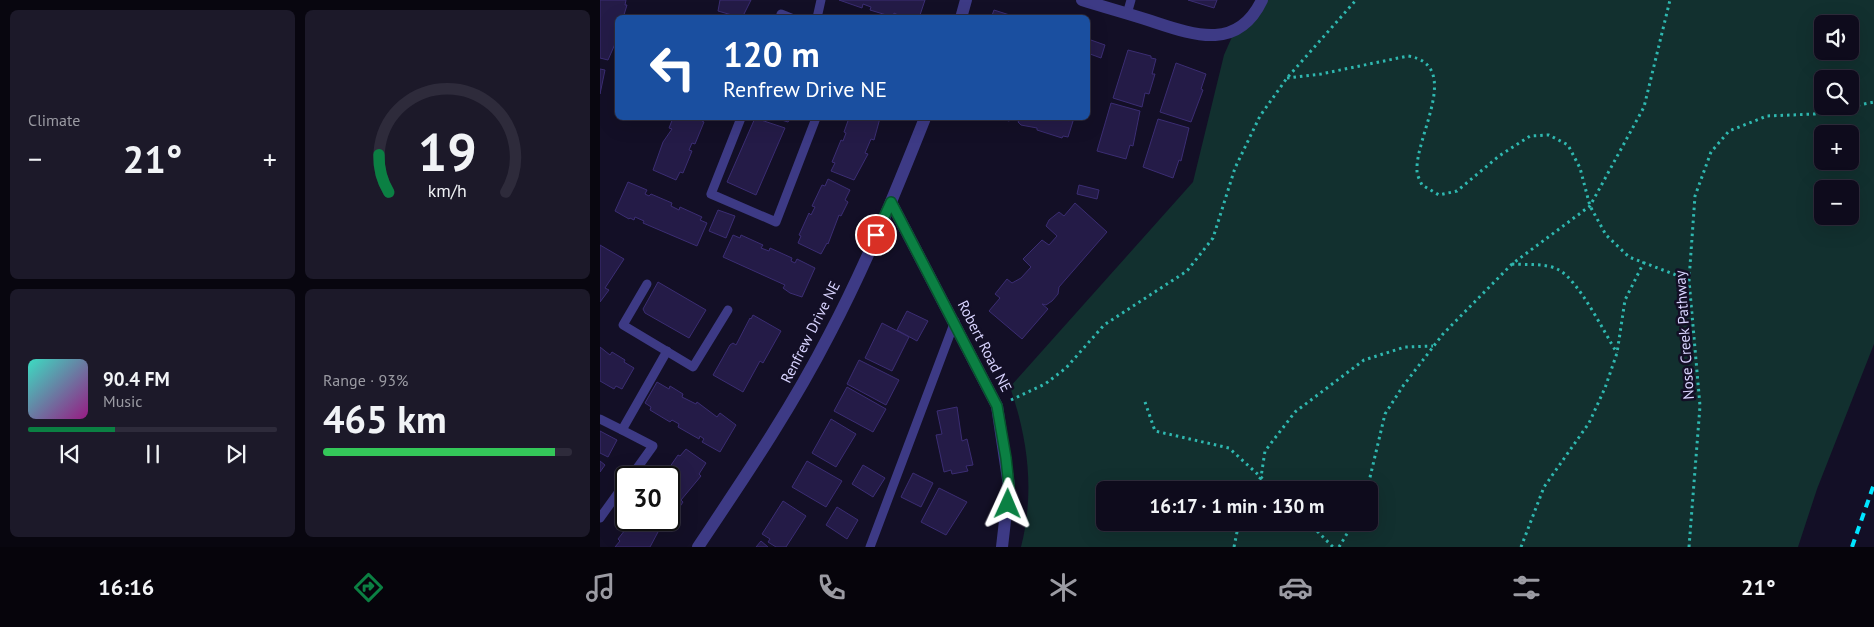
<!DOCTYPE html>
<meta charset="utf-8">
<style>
:root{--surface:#0e0b1c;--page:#1c1929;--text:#f1f3f6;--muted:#9b9ba3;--line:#2e2b3b;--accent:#0b8043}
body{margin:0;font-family:"PT Sans",sans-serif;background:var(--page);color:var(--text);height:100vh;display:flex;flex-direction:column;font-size:19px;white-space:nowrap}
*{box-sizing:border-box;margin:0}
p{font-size:16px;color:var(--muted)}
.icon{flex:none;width:28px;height:28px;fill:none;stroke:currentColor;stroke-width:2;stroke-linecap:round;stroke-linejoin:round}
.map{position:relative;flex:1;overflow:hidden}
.sheet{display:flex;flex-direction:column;gap:10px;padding:10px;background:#08060f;width:600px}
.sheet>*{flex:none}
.guide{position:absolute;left:15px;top:15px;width:475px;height:105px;border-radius:8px;box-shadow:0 5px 20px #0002,0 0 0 1px var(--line);background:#1a4fa0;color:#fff;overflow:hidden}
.fabs{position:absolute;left:1214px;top:15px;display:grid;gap:10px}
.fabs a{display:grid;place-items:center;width:45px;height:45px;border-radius:8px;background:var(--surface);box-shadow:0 5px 20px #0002,0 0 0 1px var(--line);font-size:25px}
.speed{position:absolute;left:15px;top:466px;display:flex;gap:10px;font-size:25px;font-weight:700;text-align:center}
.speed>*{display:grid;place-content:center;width:65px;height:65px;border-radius:50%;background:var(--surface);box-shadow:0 5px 20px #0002,0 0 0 1px var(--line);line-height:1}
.speed .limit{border:2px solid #111;border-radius:8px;background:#fff;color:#111}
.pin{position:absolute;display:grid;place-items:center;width:42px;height:42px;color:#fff;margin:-21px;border:2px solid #fff;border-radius:50%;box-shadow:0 1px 5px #0007}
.me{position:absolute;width:55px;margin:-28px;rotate:1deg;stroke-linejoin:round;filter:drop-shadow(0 0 4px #0008)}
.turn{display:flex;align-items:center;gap:18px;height:105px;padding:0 25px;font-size:22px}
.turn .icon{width:65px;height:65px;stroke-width:2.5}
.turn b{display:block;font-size:35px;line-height:42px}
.big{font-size:38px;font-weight:700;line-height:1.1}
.sheet .widget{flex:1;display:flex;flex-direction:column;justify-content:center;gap:8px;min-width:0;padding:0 18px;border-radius:8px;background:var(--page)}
.sheet .dial{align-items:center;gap:0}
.dial svg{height:130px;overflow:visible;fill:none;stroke:var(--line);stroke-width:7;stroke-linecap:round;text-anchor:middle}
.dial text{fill:var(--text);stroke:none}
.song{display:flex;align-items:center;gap:15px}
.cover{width:60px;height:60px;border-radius:8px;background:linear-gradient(135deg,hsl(170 70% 55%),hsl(310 70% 35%))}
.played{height:5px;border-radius:2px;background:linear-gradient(90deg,var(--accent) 35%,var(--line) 35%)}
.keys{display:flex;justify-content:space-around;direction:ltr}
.heat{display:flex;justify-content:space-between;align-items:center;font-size:28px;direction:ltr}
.charge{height:8px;border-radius:4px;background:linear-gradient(90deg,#34c759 93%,var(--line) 0)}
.sheet .tiles{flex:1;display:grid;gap:10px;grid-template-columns:repeat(2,1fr)}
.trip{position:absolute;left:496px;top:481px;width:282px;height:50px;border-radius:8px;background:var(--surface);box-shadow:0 5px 20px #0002,0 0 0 1px var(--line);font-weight:700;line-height:50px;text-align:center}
.menu{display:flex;height:80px;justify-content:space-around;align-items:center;background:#06040b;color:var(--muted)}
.menu .icon{width:35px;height:35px}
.menu .on{color:var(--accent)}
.menu b{font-size:22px;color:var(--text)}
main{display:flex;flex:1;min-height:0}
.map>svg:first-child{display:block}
.green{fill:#12302f;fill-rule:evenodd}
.building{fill:#241b47;stroke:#3b2d73}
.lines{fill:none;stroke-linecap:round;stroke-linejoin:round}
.path{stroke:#2fb8b0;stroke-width:3;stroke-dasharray:2.5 4;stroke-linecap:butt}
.service{stroke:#3d3a85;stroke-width:9}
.minor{stroke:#3d3a85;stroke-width:12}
.rail{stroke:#00e5ff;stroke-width:4;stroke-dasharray:8 6;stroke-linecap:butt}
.route-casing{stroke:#07532c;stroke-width:12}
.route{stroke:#0b8043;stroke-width:9}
.labels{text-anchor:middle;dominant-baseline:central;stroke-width:5;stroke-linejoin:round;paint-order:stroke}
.street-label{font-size:15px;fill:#d9d4ff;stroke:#130f26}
</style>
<main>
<section class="sheet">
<div class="tiles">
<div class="widget"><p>Climate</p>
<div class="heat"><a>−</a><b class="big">21°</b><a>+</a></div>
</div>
<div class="widget dial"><svg viewBox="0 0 100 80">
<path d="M14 69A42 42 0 1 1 86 69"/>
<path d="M14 69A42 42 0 0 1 8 46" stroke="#0b8043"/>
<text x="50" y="56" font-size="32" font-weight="700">19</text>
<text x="50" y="72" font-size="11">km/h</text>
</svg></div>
<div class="widget">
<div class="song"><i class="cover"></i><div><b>90.4 FM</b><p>Music</p></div></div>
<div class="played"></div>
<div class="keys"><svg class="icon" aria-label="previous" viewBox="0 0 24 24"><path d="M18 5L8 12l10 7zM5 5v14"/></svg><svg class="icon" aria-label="pause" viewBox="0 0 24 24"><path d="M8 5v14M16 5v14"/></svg><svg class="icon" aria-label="next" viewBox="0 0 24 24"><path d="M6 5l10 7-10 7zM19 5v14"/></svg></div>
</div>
<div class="widget"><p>Range · 93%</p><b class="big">465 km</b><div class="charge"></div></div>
</div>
</section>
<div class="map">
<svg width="1274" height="547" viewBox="0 0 1274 547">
<rect width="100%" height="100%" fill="#130f26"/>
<!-- green -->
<path class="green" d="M662,0H1274V344L1217,489L1198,547H421C435,492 428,439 410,387L593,182L624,55L635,30ZM1222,24H1250V51H1222ZM1222,79H1250V106H1222ZM1222,134H1250V161H1222ZM1222,189H1250V216H1222ZM505,490H770V522H505Z"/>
<!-- building -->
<g class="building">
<polygon points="0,0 26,0 25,5 27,5 23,18 18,18 18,37 8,60 0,58"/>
<polygon points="120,0 151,0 142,18 118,11"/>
<polygon points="239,0 325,0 319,18 297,18 298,15 294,13 293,17 270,10 271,7 263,4 262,8"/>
<polygon points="588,0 617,0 614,8"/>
<polygon points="394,10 419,18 391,18"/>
<polygon points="488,39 505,45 501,58 490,54 488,62"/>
<polygon points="528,50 551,56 551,58 556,59 552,74 555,74 549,94 545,93 542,107 513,98"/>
<polygon points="576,63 606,74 601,89 603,90 591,122 560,112"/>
<polygon points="0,69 5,70 0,94"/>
<polygon points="511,103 540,111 533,146 530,145 526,159 497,151"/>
<polygon points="73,118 104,118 102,121 104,122 95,144 92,143 89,150 92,151 83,173 80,172 76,180 53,170 63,142 72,129 69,128"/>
<polygon points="155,118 185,128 156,195 127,182"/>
<polygon points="175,118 191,118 188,122"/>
<polygon points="249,118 280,118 274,140 271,139 265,153 268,154 254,180 231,171 235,163 232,162 241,140 243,141 246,133 244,132"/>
<polygon points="399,118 413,118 409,121"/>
<polygon points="420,118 474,118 468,137 463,136 462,138 437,130 437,128 421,125 418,122"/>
<polygon points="558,119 589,128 581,161 579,160 573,178 543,167"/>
<polygon points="228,179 250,190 245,200 248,202 241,216 239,215 228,244 227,243 221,254 198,243 201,236 199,235 209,213 211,215 215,207 212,206 222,185 225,186"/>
<polygon points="28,182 47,190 45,194 49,196 51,194 72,203 71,206 79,210 80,207 102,217 100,220 107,223 97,246 43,223 44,221 35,217 34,220 30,218 29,219 15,211"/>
<polygon points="479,185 499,190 497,199 477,194"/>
<polygon points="475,203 507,232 459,287 458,294 452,301 446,305 442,304 448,309 422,339 389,311 400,298 395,294 407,279 412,283 421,278 431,267 423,259 442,240 449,245 457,236 446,226 449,220 459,212 464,216"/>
<polygon points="118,210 135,216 126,238 109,231"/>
<polygon points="133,235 140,238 141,235 163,245 161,248 169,251 170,248 192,258 191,261 195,263 197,259 215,268 202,297 190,293 183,288 185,285 123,257"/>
<polygon points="0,245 24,259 5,288 9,290 0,302"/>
<polygon points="58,282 106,310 89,338 45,313 43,309"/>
<polygon points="307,311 328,321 317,341 297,330"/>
<polygon points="153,315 181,331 163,363 160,361 143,392 113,375 130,345 133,343 136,345 150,318 151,319"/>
<polygon points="282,323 309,337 292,371 265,358"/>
<polygon points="0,347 10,355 12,352 25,360 24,362 34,368 22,389 16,386 14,389 0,381"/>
<polygon points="259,360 299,380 286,405 247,384"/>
<polygon points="57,382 69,389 70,386 83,394 82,397 96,404 97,402 117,417 120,413 136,425 120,452 102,442 104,439 100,436 99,439 78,427 79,424 72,420 70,422 50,410 51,407 45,403"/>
<polygon points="247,387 286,409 273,432 234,411"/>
<polygon points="357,407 362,441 367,439 373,465 366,466 368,471 352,474 351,470 344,472 336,435 342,434 337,411"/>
<polygon points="231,419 256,434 236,467 212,453"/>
<polygon points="0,431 17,440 8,457 0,453"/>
<polygon points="86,449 106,463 99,474 101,476 81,500 83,502 75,514 72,512 69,517 69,478 65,474 78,455 80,456"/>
<polygon points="0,461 5,465 0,472"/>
<polygon points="207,461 242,481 226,507 192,487"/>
<polygon points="263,465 285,478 273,497 252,484"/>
<polygon points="313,473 333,483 321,507 301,497"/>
<polygon points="339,488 367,502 346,535 321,522"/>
<polygon points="183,501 206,516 186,547 176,547 168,542 170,539 162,534"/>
<polygon points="237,507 258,520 247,539 226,525"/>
<polygon points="36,520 42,520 58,532 50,547 15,547 20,541 18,539 32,521 34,522"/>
<polygon points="161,541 168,547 156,547"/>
</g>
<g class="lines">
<!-- path -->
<g class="path">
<path d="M687,78L721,74L808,56C863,65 815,136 817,171C817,175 820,181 822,185L839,195L857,191L899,156L930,136L949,135L968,145L980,168L990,206L1006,235L1029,257L1089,280"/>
<path d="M912,264C926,265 947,263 959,270C979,281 1004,332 1017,353"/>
<polyline points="411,400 445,384 466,368 504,325 587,271 613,238 635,168 660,116 687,78 756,0"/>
<polyline points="545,402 555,431 629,448 675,490"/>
<polyline points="652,490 661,477 665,451 695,412 764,360 805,347 833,346"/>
<polyline points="767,490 785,414 803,386 843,334 912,264 990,206 1044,107 1070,0"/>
<polyline points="708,522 733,547"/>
<polyline points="634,547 639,522"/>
<polyline points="739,547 754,522"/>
<polyline points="921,547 944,487 989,423 1005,388 1017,353 1025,300 1044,262"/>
<polyline points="1089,547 1100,406 1089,280 1095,196 1111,152 1129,131 1167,116 1215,114 1274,102"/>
</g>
<!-- service -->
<g class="service">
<polyline points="527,14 531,0"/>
<polyline points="180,18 181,14 191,18"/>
<polyline points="217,18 221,0"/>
<polyline points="141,118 111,194 176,222 216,118"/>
<polyline points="47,284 23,325 93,367 128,310"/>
<polyline points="0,419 22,430"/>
<polyline points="30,478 53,446 22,430 67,351"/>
<polyline points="0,518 26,482"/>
<polyline points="270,547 355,321"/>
</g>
<!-- minor -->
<g class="minor">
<path d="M482,0C504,7 526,13 548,20C591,34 637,53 662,0"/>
<polyline points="361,18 366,0"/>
<polyline points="291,202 397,406 409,486 402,547"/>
<path d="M98,547C144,478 191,409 229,335C266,265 296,191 325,118"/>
</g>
<!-- rail -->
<polyline class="rail" points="1252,547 1274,484"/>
</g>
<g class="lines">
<defs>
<polyline id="route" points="276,235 291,202 397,406 406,458 409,486 408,504"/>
</defs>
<!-- route casing -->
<use href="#route" class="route-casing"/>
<!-- route -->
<use href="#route" class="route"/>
</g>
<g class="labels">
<!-- street labels -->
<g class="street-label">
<text transform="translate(210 332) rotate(-63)">Renfrew Drive NE</text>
<text transform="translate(1084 335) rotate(-94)">Nose Creek Pathway</text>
<text transform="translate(385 346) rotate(63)">Robert Road NE</text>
</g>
</g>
</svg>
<div class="fabs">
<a><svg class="icon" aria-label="sound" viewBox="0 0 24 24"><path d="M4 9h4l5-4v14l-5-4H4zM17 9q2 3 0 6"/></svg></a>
<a><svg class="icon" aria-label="search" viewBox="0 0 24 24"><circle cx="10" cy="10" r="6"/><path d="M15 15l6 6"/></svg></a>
<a>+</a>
<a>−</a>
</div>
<div class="speed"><div class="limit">30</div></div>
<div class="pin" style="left:276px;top:235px;background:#d93025"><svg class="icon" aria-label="arrive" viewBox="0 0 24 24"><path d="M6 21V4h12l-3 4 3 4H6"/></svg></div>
<svg class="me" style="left:408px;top:504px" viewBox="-20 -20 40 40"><path d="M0-17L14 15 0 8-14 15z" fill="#0b8043" stroke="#fff" stroke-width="4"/></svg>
<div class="trip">16:17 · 1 min · 130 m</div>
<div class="guide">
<div class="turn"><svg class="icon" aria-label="left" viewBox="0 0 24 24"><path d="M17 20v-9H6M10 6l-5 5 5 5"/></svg><div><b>120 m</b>Renfrew Drive NE</div></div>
</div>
</div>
</main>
<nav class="menu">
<b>16:16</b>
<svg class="icon on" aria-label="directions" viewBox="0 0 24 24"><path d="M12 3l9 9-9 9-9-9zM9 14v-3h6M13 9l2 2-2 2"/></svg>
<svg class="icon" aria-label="music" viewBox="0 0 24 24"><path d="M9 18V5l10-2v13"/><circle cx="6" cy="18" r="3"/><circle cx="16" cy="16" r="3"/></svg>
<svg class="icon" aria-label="phone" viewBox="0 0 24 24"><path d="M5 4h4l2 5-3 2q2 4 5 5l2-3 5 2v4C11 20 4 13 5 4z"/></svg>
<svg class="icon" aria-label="climate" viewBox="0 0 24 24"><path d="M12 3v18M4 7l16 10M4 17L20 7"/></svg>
<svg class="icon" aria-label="car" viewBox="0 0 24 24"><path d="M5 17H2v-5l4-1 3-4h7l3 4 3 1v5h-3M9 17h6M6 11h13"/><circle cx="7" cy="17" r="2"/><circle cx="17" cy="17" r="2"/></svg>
<svg class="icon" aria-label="filters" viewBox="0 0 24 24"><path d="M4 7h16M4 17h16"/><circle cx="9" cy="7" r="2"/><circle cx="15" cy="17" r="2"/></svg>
<b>21°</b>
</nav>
